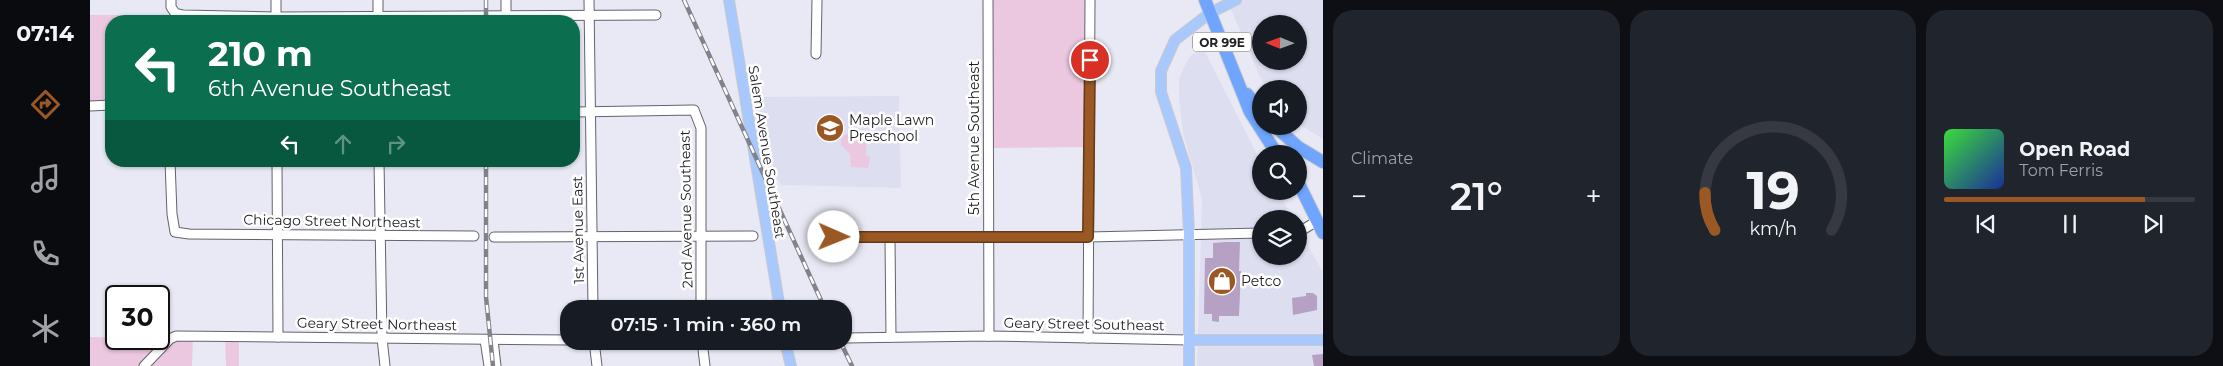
<!DOCTYPE html>
<meta charset="utf-8">
<style>
:root{--surface:#171b24;--page:#20242c;--text:#f1f3f6;--muted:#9ea1a6;--line:#363941;--accent:#9a5824}
body{margin:0;font-family:Montserrat,sans-serif;background:var(--page);color:var(--text);height:100vh;display:flex;flex-direction:column;font-size:19px;white-space:nowrap}
*{box-sizing:border-box;margin:0}
p{font-size:16px;color:var(--muted)}
.icon{flex:none;width:28px;height:28px;fill:none;stroke:currentColor;stroke-width:2;stroke-linecap:round;stroke-linejoin:round}
.map{position:relative;flex:1;overflow:hidden}
.details{display:flex;flex-direction:column;gap:10px;padding:10px;background:#0d0f14;width:900px}
.details>*{flex:none}
.guide{position:absolute;left:15px;top:15px;width:475px;height:152px;border-radius:20px;box-shadow:0 1px 4px #0004;background:#0b6e4f;color:#fff;overflow:hidden}
.needle{width:32px;rotate:271deg}
.controls{position:absolute;left:1162px;top:15px;display:grid;gap:10px}
.controls a{display:grid;place-items:center;width:55px;height:55px;border-radius:50%;background:var(--surface);box-shadow:0 1px 4px #0004;font-size:25px}
.speed{position:absolute;left:15px;top:285px;display:flex;gap:10px;font-size:25px;font-weight:700;text-align:center}
.speed>*{display:grid;place-content:center;width:65px;height:65px;border-radius:50%;background:var(--surface);box-shadow:0 1px 4px #0004;line-height:1}
.speed .limit{border:2px solid #111;border-radius:8px;background:#fff;color:#111}
.pin{position:absolute;display:grid;place-items:center;width:42px;height:42px;color:#fff;margin:-21px;border:2px solid #fff;border-radius:50%;box-shadow:0 1px 5px #0007}
.me{position:absolute;width:55px;margin:-28px;rotate:91deg;stroke-linejoin:round;filter:drop-shadow(0 0 4px #0008)}
.turn{display:flex;align-items:center;gap:18px;height:105px;padding:0 20px;font-size:22px}
.turn .icon{width:65px;height:65px;stroke-width:2.5}
.turn b{display:block;font-size:35px;line-height:42px}
.lanes{display:flex;align-items:center;height:48px;padding:0 20px;background:#0003;justify-content:center;gap:25px;direction:ltr}
.lanes .off{opacity:.35}
.big{font-size:38px;font-weight:600;line-height:1.1}
.details .card{flex:1;display:flex;flex-direction:column;justify-content:center;gap:8px;min-width:0;padding:0 18px;border-radius:20px;background:var(--page)}
.details .dial{align-items:center;gap:0}
.dial svg{height:130px;overflow:visible;fill:none;stroke:var(--line);stroke-width:7;stroke-linecap:round;text-anchor:middle}
.dial text{fill:var(--text);stroke:none}
.song{display:flex;align-items:center;gap:15px}
.cover{width:60px;height:60px;border-radius:8px;background:linear-gradient(135deg,hsl(120 70% 55%),hsl(230 70% 35%))}
.played{height:5px;border-radius:2px;background:linear-gradient(90deg,var(--accent) 80%,var(--line) 80%)}
.keys{display:flex;justify-content:space-around;direction:ltr}
.heat{display:flex;justify-content:space-between;align-items:center;font-size:28px;direction:ltr}
.details .tiles{flex:1;display:grid;gap:10px;grid-template-columns:repeat(3,1fr)}
.trip{position:absolute;left:470px;top:300px;width:292px;height:50px;border-radius:20px;background:var(--surface);box-shadow:0 1px 4px #0004;font-weight:600;line-height:50px;text-align:center}
main{display:flex;flex:1;min-height:0}
.tabs{display:flex;flex-direction:column;width:90px;justify-content:space-around;align-items:center;background:#090b0e;color:var(--muted)}
.tabs .icon{width:35px;height:35px}
.tabs .selected{color:var(--accent)}
.tabs b{font-size:22px;color:var(--text)}
.map>svg:first-child{display:block}
.built{fill:#dedef1;fill-rule:evenodd}
.green{fill:#ebc7e0}
.building{fill:#b6a1c4}
.lines{fill:none;stroke-linecap:round;stroke-linejoin:round}
.minor-casing{stroke:#63636d;stroke-width:11}
.major-casing{stroke:#cacacb;stroke-width:12}
.highway-casing{stroke:#cacacb;stroke-width:14}
.minor{stroke:#fff;stroke-width:9}
.major{stroke:#a9c9fe;stroke-width:10}
.highway{stroke:#6fa5fe;stroke-width:12}
.rail-casing{stroke:#82828a;stroke-width:4.5}
.rail{stroke:#fff;stroke-width:2.5;stroke-dasharray:8;stroke-linecap:butt}
.route-casing{stroke:#643917;stroke-width:12}
.route{stroke:#9a5824;stroke-width:9}
.labels{text-anchor:middle;dominant-baseline:central;stroke-width:5;stroke-linejoin:round;paint-order:stroke}
.shield{fill:#fff;stroke:#646466;stroke-width:1}
.shield-label{font-size:12px;font-weight:bold;fill:#212125}
.poi-label{font-size:14px;fill:#212125;stroke:#fff;text-anchor:start}
.street-label{font-size:14px;fill:#212125;stroke:#fff}
</style>
<main>
<nav class="tabs">
<b>07:14</b>
<svg class="icon selected" aria-label="directions" viewBox="0 0 24 24"><path d="M12 3l9 9-9 9-9-9zM9 14v-3h6M13 9l2 2-2 2"/></svg>
<svg class="icon" aria-label="music" viewBox="0 0 24 24"><path d="M9 18V5l10-2v13"/><circle cx="6" cy="18" r="3"/><circle cx="16" cy="16" r="3"/></svg>
<svg class="icon" aria-label="phone" viewBox="0 0 24 24"><path d="M5 4h4l2 5-3 2q2 4 5 5l2-3 5 2v4C11 20 4 13 5 4z"/></svg>
<svg class="icon" aria-label="climate" viewBox="0 0 24 24"><path d="M12 3v18M4 7l16 10M4 17L20 7"/></svg>
</nav>
<div class="map">
<svg width="1233" height="366" viewBox="0 0 1233 366">
<rect width="100%" height="100%" fill="#e9e9f5"/>
<!-- built -->
<g class="built">
<path d="M1137,0H1233V139L1209,124V89H1177L1169,75ZM1171,24H1209V61H1171Z"/>
<polygon points="1113,48 1171,162 1171,191 1188,191 1203,219 1171,219 1171,256 1209,256 1209,229 1232,271 1233,366 1107,366 1112,199 1093,134 1089,97 1089,79 1094,67 1100,56"/>
<polygon points="809,96 811,188 691,185 675,160 665,97"/>
</g>
<!-- green -->
<g class="green">
<polygon points="898,0 1000,0 1000,147 898,148"/>
<polygon points="0,15 81,15 81,21 21,21 21,105 0,106"/>
<polygon points="756,134 774,136 776,139 776,155 780,157 778,168 761,167 760,154 751,145 751,139"/>
<polygon points="69,336 103,336 102,366 0,366 0,337 69,339"/>
<polygon points="135,336 149,337 149,366 136,366"/>
</g>
<!-- building -->
<g class="building">
<polygon points="1136,242 1150,242 1149,271 1151,271 1149,316 1129,316 1129,322 1122,321 1122,314 1114,314 1115,258 1123,258 1123,243"/>
<polygon points="1216,293 1223,293 1227,296 1227,310 1203,315 1202,298 1216,296"/>
<polygon points="1233,354 1233,366 1224,366 1222,355"/>
</g>
<g class="lines">
<defs>
<g id="minor">
<polyline points="81,0 81,7 85,13 93,15 186,17 566,15"/>
<polyline points="186,0 186,21"/>
<polyline points="416,0 416,16"/>
<polyline points="499,0 503,309"/>
<polyline points="898,0 899,336"/>
<polyline points="288,21 288,0"/>
<polyline points="726,54 727,0"/>
<polyline points="0,106 21,105"/>
<polyline points="484,112 604,110 611,128 611,309"/>
<polyline points="80,161 82,214 85,232 99,234 384,236"/>
<polyline points="187,161 188,337"/>
<polyline points="289,161 292,338 295,366"/>
<polyline points="1209,232 1227,221"/>
<polyline points="404,237 663,236"/>
<polyline points="744,237 999,237 1171,233"/>
<polyline points="800,238 801,337"/>
<polyline points="754,338 899,336 1099,340"/>
<polyline points="998,338 1000,0"/>
<polyline points="395,340 399,366"/>
<polyline points="403,340 406,366"/>
<polyline points="504,341 507,366"/>
<polyline points="612,341 615,366"/>
<polyline points="54,366 80,339 86,336 479,340"/>
</g>
<g id="major">
<polyline points="639,0 690,309"/>
<polyline points="1099,340 1233,340"/>
<polyline points="695,341 701,366"/>
<polyline points="1099,366 1099,234 1096,168 1071,92 1071,71 1085,40 1120,13 1146,0"/>
</g>
<g id="highway">
<polyline points="1115,0 1160,112 1187,154"/>
<polyline points="1157,94 1171,111"/>
<polyline points="1185,126 1208,147 1233,162"/>
<polyline points="1209,184 1233,233"/>
</g>
</defs>
<!-- minor casing -->
<use href="#minor" class="minor-casing"/>
<!-- major casing -->
<use href="#major" class="major-casing"/>
<!-- highway casing -->
<use href="#highway" class="highway-casing"/>
<!-- minor -->
<use href="#minor" class="minor"/>
<!-- major -->
<use href="#major" class="major"/>
<!-- highway -->
<use href="#highway" class="highway"/>
<defs>
<g id="rail">
<polyline points="396,0 396,21"/>
<polyline points="594,0 735,309"/>
<polyline points="396,161 396,297 403,366"/>
<polyline points="750,341 762,366"/>
</g>
</defs>
<!-- rail casing -->
<use href="#rail" class="rail-casing"/>
<!-- rail -->
<use href="#rail" class="rail"/>
</g>
<g class="lines">
<defs>
<polyline id="route" points="744,237 998,237 1000,60"/>
</defs>
<!-- route casing -->
<use href="#route" class="route-casing"/>
<!-- route -->
<use href="#route" class="route"/>
</g>
<!-- icons -->
<defs>
<symbol id="school-disc" viewBox="-11 -11 22 22"><circle r="9.5" fill="#9a5824" stroke="#fff"/><path d="M0-5L7-2L0 1L-7-2ZM-4 1L0 2.5L4 1V4Q0 6-4 4Z" fill="#fff"/></symbol>
<symbol id="shop-disc" viewBox="-11 -11 22 22"><circle r="9.5" fill="#9a5824" stroke="#fff"/><path d="M-5-2.5h2.3a2.7 3.5 0 0 1 5.4 0H5L5.5 6h-11ZM-1.5-2.5h3a1.5 2.3 0 0 0-3 0Z" fill="#fff"/></symbol>
</defs>
<g fill-rule="evenodd">
<use href="#school-disc" x="724" y="112" width="32" height="32"/>
<use href="#shop-disc" x="1116" y="265" width="32" height="32"/>
</g>
<g class="labels">
<!-- shield labels -->
<rect class="shield" x="1103" y="32.5" width="58" height="19" rx="4"/>
<g class="shield-label">
<text x="1132" y="42">OR 99E</text>
</g>
<!-- poi labels -->
<g class="poi-label">
<text x="759" y="120">Maple Lawn<tspan x="759" dy="16">Preschool</tspan></text>
<text x="1151" y="281">Petco</text>
</g>
<!-- street labels -->
<g class="street-label">
<text transform="translate(884 138) rotate(-90)">5th Avenue Southeast</text>
<text transform="translate(677 152) rotate(81)">Salem Avenue Southeast</text>
<text transform="translate(596 209) rotate(-91)">2nd Avenue Southeast</text>
<text transform="translate(242 221) rotate(1)">Chicago Street Northeast</text>
<text transform="translate(488 230) rotate(-91)">1st Avenue East</text>
<text transform="translate(287 324) rotate(1)">Geary Street Northeast</text>
<text transform="translate(994 324) rotate(1)">Geary Street Southeast</text>
</g>
</g>
</svg>
<div class="controls">
<a><svg class="needle" viewBox="-14 -14 28 28"><path d="M0-13l5 13h-10z" fill="#e53935"/><path d="M0 13l5-13h-10z" fill="#9ea1a6"/></svg></a>
<a><svg class="icon" aria-label="sound" viewBox="0 0 24 24"><path d="M4 9h4l5-4v14l-5-4H4zM17 9q2 3 0 6"/></svg></a>
<a><svg class="icon" aria-label="search" viewBox="0 0 24 24"><circle cx="10" cy="10" r="6"/><path d="M15 15l6 6"/></svg></a>
<a><svg class="icon" aria-label="layers" viewBox="0 0 24 24"><path d="M12 4l9 5-9 5-9-5zM3 14l9 5 9-5"/></svg></a>
</div>
<div class="speed"><div class="limit">30</div></div>
<div class="pin" style="left:1000px;top:60px;background:#d93025"><svg class="icon" aria-label="arrive" viewBox="0 0 24 24"><path d="M6 21V4h12l-3 4 3 4H6"/></svg></div>
<svg class="me" style="left:744px;top:237px" viewBox="-20 -20 40 40"><circle r="19" fill="#fff"/><path d="M0-13L10 11 0 6-10 11z" fill="#9a5824"/></svg>
<div class="trip">07:15 · 1 min · 360 m</div>
<div class="guide">
<div class="turn"><svg class="icon" aria-label="left" viewBox="0 0 24 24"><path d="M17 20v-9H6M10 6l-5 5 5 5"/></svg><div><b>210 m</b>6th Avenue Southeast</div></div>
<div class="lanes"><svg class="icon" aria-label="left" viewBox="0 0 24 24"><path d="M17 20v-9H6M10 6l-5 5 5 5"/></svg><svg class="icon off" aria-label="ahead" viewBox="0 0 24 24"><path d="M12 20V5M6 11l6-6 6 6"/></svg><svg class="icon off" aria-label="right" viewBox="0 0 24 24"><path d="M7 20v-9h11M14 6l5 5-5 5"/></svg></div>
</div>
</div>
<section class="details">
<div class="tiles">
<div class="card"><p>Climate</p>
<div class="heat"><a>−</a><b class="big">21°</b><a>+</a></div>
</div>
<div class="card dial"><svg viewBox="0 0 100 80">
<path d="M14 69A42 42 0 1 1 86 69"/>
<path d="M14 69A42 42 0 0 1 8 46" stroke="#9a5824"/>
<text x="50" y="56" font-size="32" font-weight="700">19</text>
<text x="50" y="72" font-size="11">km/h</text>
</svg></div>
<div class="card">
<div class="song"><i class="cover"></i><div><b>Open Road</b><p>Tom Ferris</p></div></div>
<div class="played"></div>
<div class="keys"><svg class="icon" aria-label="previous" viewBox="0 0 24 24"><path d="M18 5L8 12l10 7zM5 5v14"/></svg><svg class="icon" aria-label="pause" viewBox="0 0 24 24"><path d="M8 5v14M16 5v14"/></svg><svg class="icon" aria-label="next" viewBox="0 0 24 24"><path d="M6 5l10 7-10 7zM19 5v14"/></svg></div>
</div>
</div>
</section>
</main>
